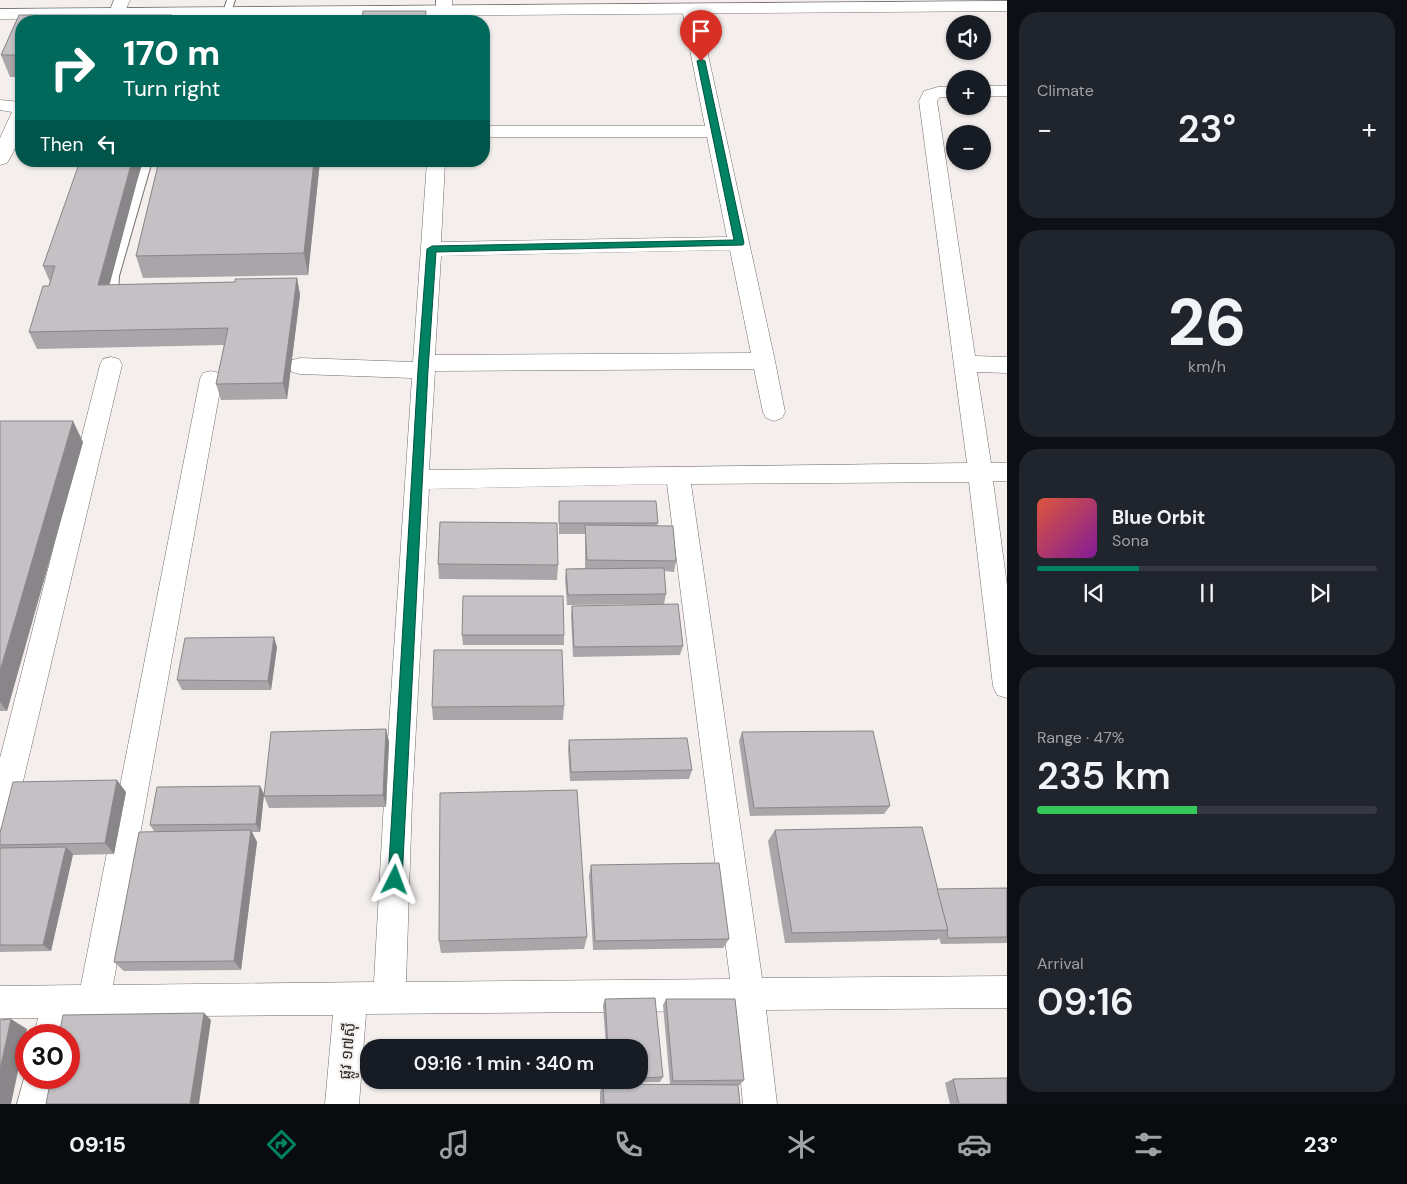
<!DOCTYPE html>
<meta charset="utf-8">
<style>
:root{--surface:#171b24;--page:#20242c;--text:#f1f3f6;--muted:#9ea1a6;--line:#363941;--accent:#008263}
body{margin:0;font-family:"DM Sans","Noto Sans Khmer",sans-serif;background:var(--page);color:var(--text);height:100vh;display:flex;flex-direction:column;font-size:19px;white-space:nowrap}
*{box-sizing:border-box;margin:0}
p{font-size:16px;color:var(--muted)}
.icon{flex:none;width:28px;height:28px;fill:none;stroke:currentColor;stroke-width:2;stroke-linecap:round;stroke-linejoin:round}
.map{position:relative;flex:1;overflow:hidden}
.side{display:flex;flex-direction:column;gap:12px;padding:12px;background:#0d0f14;width:400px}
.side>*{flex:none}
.guide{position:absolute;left:15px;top:15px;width:475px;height:152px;border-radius:20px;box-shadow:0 1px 4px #0004;background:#00695c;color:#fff;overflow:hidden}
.buttons{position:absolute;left:946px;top:15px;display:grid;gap:10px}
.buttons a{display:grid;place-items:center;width:45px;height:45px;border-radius:50%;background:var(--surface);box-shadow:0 1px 4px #0004;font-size:25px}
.speed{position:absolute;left:15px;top:1024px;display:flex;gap:10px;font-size:25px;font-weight:700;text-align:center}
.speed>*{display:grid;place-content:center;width:65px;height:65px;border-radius:50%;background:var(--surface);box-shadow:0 1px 4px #0004;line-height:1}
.speed .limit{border:8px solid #d22;background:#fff;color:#111}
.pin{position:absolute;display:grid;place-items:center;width:42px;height:42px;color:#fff;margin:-51px -21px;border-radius:50% 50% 50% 0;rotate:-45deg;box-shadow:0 0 5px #0007}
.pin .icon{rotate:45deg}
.me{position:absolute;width:55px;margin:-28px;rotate:3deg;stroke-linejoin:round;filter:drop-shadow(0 0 4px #0008)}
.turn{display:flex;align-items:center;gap:18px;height:105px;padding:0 25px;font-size:22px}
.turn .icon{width:65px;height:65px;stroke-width:2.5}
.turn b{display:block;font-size:35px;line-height:42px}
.then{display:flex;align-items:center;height:48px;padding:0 25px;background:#0003;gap:10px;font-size:19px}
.big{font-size:38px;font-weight:600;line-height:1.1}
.side .widget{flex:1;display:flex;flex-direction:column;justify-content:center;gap:8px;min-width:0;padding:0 18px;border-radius:20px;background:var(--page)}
.side .dial{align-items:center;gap:0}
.dial b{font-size:65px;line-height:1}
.song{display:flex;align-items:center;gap:15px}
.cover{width:60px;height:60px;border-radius:8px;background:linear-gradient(135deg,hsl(10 70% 55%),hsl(290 70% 35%))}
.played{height:5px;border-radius:2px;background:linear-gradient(90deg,var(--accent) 30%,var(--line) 30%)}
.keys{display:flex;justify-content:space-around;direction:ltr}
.heat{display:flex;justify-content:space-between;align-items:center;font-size:28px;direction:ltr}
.charge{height:8px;border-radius:4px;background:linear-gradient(90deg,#34c759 47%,var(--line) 0)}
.trip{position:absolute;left:360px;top:1039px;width:288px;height:50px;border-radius:20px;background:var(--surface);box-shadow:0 1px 4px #0004;font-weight:600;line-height:50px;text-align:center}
.tabs{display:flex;height:80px;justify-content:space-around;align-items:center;background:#090b0e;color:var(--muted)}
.tabs .icon{width:35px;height:35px}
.tabs .current{color:var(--accent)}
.tabs b{font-size:22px;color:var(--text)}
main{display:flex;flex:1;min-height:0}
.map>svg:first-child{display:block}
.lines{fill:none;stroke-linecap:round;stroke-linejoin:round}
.lane-casing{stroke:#736e6c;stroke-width:2}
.street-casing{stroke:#736e6c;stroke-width:1}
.secondary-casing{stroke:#736e6c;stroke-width:1}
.lane{fill:#fff;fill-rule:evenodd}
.street{fill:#fff;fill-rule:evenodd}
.secondary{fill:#fff;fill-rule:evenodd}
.wall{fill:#a9a5a9}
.shaded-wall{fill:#898689}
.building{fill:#c4c0c4;stroke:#898689}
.route{fill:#008263;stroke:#005440}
.labels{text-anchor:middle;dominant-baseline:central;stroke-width:4;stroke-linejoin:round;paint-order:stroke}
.near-street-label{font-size:16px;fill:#2f2d2c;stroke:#f4efec}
</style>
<main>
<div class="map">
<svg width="1007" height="1104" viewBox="0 0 1007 1104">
<rect width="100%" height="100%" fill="#f4efec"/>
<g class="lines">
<defs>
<g id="lane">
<polygon points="227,0 235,0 231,12 227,14 223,12"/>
<polygon points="341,9 348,11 348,21 340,21"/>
<polygon points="142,161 152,161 119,276 118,291 125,297 120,301 108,293 109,276"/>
</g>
<g id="street">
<polygon points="114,0 130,0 123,16 111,16 109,13"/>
<polygon points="436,0 452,0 452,11 450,14 438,14 436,11"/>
<path d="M690,4L696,6L698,9L775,361L785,412L782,418L774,421L766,418L763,412L754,369L435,371L429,470L967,463L919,101L924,91L938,87H955V97H940L937,101L975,356L1007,357V373L977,372L991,463H1007V481H993L1007,585V698L997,695L993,686L969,482L691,484L762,978L1007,976V1008L766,1010L777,1104H743L734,1011L366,1014L359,1104H325L333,1015L70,1017L66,1035H34L38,1018H0V986L81,985L200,379L203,373L211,371L219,373L222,379L113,985L374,982L384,801L412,378L300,374L292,372L289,366L292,360L300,358L413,362L427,161H445L441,242L727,237L707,137H484V126H705L682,9L684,6ZM730,250L751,353L435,355L441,256ZM667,484L730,979L406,982L412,801L429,489Z"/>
<rect x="982" y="86" width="25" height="10"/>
<path d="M0,100L21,102C21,126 21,142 7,163L0,165V138L12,112L0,110Z"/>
<polygon points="111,357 119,359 122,365 15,815 10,825 0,829 0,758 100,365 103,359"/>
<polygon points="26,1071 26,1078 56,1078 51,1104 17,1104"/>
</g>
<polygon id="secondary" points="1007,1 1007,11 0,19 0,9"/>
</defs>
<!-- lane casing -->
<use href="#lane" class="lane-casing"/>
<!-- street casing -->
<use href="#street" class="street-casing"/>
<!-- secondary casing -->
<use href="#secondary" class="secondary-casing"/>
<!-- lane -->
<use href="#lane" class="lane"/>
<!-- street -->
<use href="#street" class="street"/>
<!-- secondary -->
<use href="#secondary" class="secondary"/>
</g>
<!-- wall -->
<g class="wall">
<polygon points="19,15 172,15 174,21 21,21 21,77 10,77 1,55"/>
<polygon points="159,161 320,161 308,275 143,278 136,256"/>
<polygon points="136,185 109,285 235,282 297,278 300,295 287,399 221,400 216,384 224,345 37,349 29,332 50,282 43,266"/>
<polygon points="0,421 83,442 7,711 0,711"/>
<polygon points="559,501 658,523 657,526 676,561 674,572 664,571 666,594 664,604 567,605 565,579 566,569 585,568 585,534 559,534"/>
<polygon points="438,564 558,565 557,580 439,579"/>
<polygon points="572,606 683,646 680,655 573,657 571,616"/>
<polygon points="462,635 564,635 564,645 463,645"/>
<polygon points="277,647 271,690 182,690 177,680"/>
<polygon points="564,706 563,720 433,720 432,707"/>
<polygon points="386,729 389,742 386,807 269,808 264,796"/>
<polygon points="742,732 890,806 884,814 750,816 739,741"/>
<polygon points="569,740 692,770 689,779 570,781 568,749"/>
<polygon points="260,786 264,794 260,832 252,832 257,842 241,970 124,971 114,962 154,831 150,825"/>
<polygon points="126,792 114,854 73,855 51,951 0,952 0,851 1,848 0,848 0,833"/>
<polygon points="775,830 937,889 1007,888 1007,943 941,944 939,938 937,940 785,943 768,841"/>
<polygon points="591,865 729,939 723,948 593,950 589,876"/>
<polygon points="587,937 584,949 441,953 439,941"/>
<polygon points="605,999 663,1077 660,1082 608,1083 608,1080 639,1080 639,1048 606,1048 603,1005"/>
<polygon points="666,999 744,1080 740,1085 738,1085 740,1104 600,1104 600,1092 603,1084 670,1084 663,1005"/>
<polygon points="953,1079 1007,1104 950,1104 945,1083"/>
</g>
<!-- shaded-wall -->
<g class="shaded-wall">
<polygon points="172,15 174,21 170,21"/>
<polygon points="132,161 143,161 136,185 105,302 98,285"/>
<polygon points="314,161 320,161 308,275 304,253"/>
<polygon points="297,278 300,295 287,399 283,383"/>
<polygon points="73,421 83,442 7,711 0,702 0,671"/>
<polygon points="274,637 277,647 271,690 268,681"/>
<polygon points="386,729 389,742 386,807 383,795"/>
<polygon points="117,780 126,792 114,854 105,843"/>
<polygon points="260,786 264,794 260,832 256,824"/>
<polygon points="251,830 257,842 241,970 234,961"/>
<polygon points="66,847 73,854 51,951 43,945"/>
<polygon points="204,1013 211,1020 199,1104 190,1104"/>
<polygon points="11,1019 27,1029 11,1104 0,1104 0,1069"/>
</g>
<!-- building -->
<g class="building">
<polygon points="363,11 426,11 425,21 362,21"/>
<polygon points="19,15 172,15 170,21 21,21 21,55 1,55"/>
<polygon points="80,161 132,161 98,285 235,282 235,279 297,278 283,383 216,384 228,328 29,332 43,286 49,286 55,266 43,266"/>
<polygon points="159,161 314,161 304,253 136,256"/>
<polygon points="0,421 73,421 0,671"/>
<polygon points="559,501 656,501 658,523 559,523"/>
<polygon points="440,522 557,523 558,565 438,564"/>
<polygon points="585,525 673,526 676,561 587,560"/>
<polygon points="664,568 666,594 568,595 566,569"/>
<polygon points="463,596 563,596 564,635 462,635"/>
<polygon points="678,604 683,646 574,647 572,606"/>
<polygon points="274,637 268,681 177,680 185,638"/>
<polygon points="434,650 562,650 564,706 432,707"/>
<polygon points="386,729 383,795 264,796 271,732"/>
<polygon points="873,731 890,806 754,808 742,732"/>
<polygon points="687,738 692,770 571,772 569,740"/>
<polygon points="117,780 105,843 0,845 0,833 13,782"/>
<polygon points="260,786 256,824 150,825 157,787"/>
<polygon points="577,790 587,937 439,941 440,793"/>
<polygon points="922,827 948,930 792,933 775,830"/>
<polygon points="251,830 234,961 114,962 139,832"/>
<polygon points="66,847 43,945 0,945 0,851 1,848"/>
<polygon points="719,863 729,939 595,941 591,865"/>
<polygon points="1007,888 1007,937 948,938 947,931 948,930 937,889"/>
<polygon points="655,998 663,1077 639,1078 639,1048 608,1048 605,999"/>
<polygon points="666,999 735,999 744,1080 673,1081"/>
<polygon points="204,1013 190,1104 46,1104 51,1078 69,1078 69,1035 59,1035 63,1015"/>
<polygon points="11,1019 0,1069 0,1020"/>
<polygon points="1007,1078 1007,1104 959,1104 953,1079"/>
<polygon points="603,1084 738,1085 740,1104 604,1104"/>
</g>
<!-- route -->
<polygon class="route" points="701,59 705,61 744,243 743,245 436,252 428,370 402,880 400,885 395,887 390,885 388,880 418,370 427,249 432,246 734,240 697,61"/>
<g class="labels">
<!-- near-street labels -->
<g class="near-street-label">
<text transform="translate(347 1051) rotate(-85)">ផ្លូវ ១៧ស៊ី</text>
</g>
</g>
</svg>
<div class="buttons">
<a><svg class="icon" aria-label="sound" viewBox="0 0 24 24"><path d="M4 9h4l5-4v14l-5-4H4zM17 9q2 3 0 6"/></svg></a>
<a>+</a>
<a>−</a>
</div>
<div class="speed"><div class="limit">30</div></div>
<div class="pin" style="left:701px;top:61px;background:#d93025"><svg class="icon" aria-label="arrive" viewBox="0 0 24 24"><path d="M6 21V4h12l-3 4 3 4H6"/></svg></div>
<svg class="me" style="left:395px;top:880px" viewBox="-20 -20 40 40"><path d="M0-17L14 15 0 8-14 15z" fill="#008263" stroke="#fff" stroke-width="4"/></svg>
<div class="trip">09:16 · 1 min · 340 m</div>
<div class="guide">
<div class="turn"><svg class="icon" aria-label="right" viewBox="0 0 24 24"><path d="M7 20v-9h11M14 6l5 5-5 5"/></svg><div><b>170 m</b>Turn right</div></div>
<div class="then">Then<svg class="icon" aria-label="left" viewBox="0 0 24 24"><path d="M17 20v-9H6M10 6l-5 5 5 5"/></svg></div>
</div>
</div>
<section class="side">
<div class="widget"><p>Climate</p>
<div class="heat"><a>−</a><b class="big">23°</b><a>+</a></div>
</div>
<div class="widget dial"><b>26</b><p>km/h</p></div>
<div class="widget">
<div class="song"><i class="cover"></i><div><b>Blue Orbit</b><p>Sona</p></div></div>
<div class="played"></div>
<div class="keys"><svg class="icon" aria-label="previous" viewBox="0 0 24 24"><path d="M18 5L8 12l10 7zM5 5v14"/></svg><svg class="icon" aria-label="pause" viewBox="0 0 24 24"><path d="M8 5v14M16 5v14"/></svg><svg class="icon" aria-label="next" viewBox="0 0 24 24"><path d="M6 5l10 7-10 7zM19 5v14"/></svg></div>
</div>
<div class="widget"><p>Range · 47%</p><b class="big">235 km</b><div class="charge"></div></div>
<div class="widget"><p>Arrival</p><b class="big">09:16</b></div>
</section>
</main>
<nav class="tabs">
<b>09:15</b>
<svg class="icon current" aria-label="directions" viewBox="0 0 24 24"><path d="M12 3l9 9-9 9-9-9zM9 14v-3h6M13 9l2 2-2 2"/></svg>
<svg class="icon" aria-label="music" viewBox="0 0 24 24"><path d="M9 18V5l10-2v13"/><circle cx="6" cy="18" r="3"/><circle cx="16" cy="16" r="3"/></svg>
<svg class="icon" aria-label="phone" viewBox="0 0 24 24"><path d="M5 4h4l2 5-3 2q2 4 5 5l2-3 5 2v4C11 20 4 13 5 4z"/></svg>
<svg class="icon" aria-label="climate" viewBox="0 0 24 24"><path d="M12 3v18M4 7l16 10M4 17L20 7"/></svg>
<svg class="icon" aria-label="car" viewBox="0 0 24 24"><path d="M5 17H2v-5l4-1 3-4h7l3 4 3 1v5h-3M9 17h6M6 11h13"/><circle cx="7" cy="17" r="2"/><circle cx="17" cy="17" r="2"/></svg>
<svg class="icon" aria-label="filters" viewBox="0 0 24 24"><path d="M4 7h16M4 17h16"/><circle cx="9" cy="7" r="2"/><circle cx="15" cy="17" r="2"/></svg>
<b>23°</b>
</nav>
